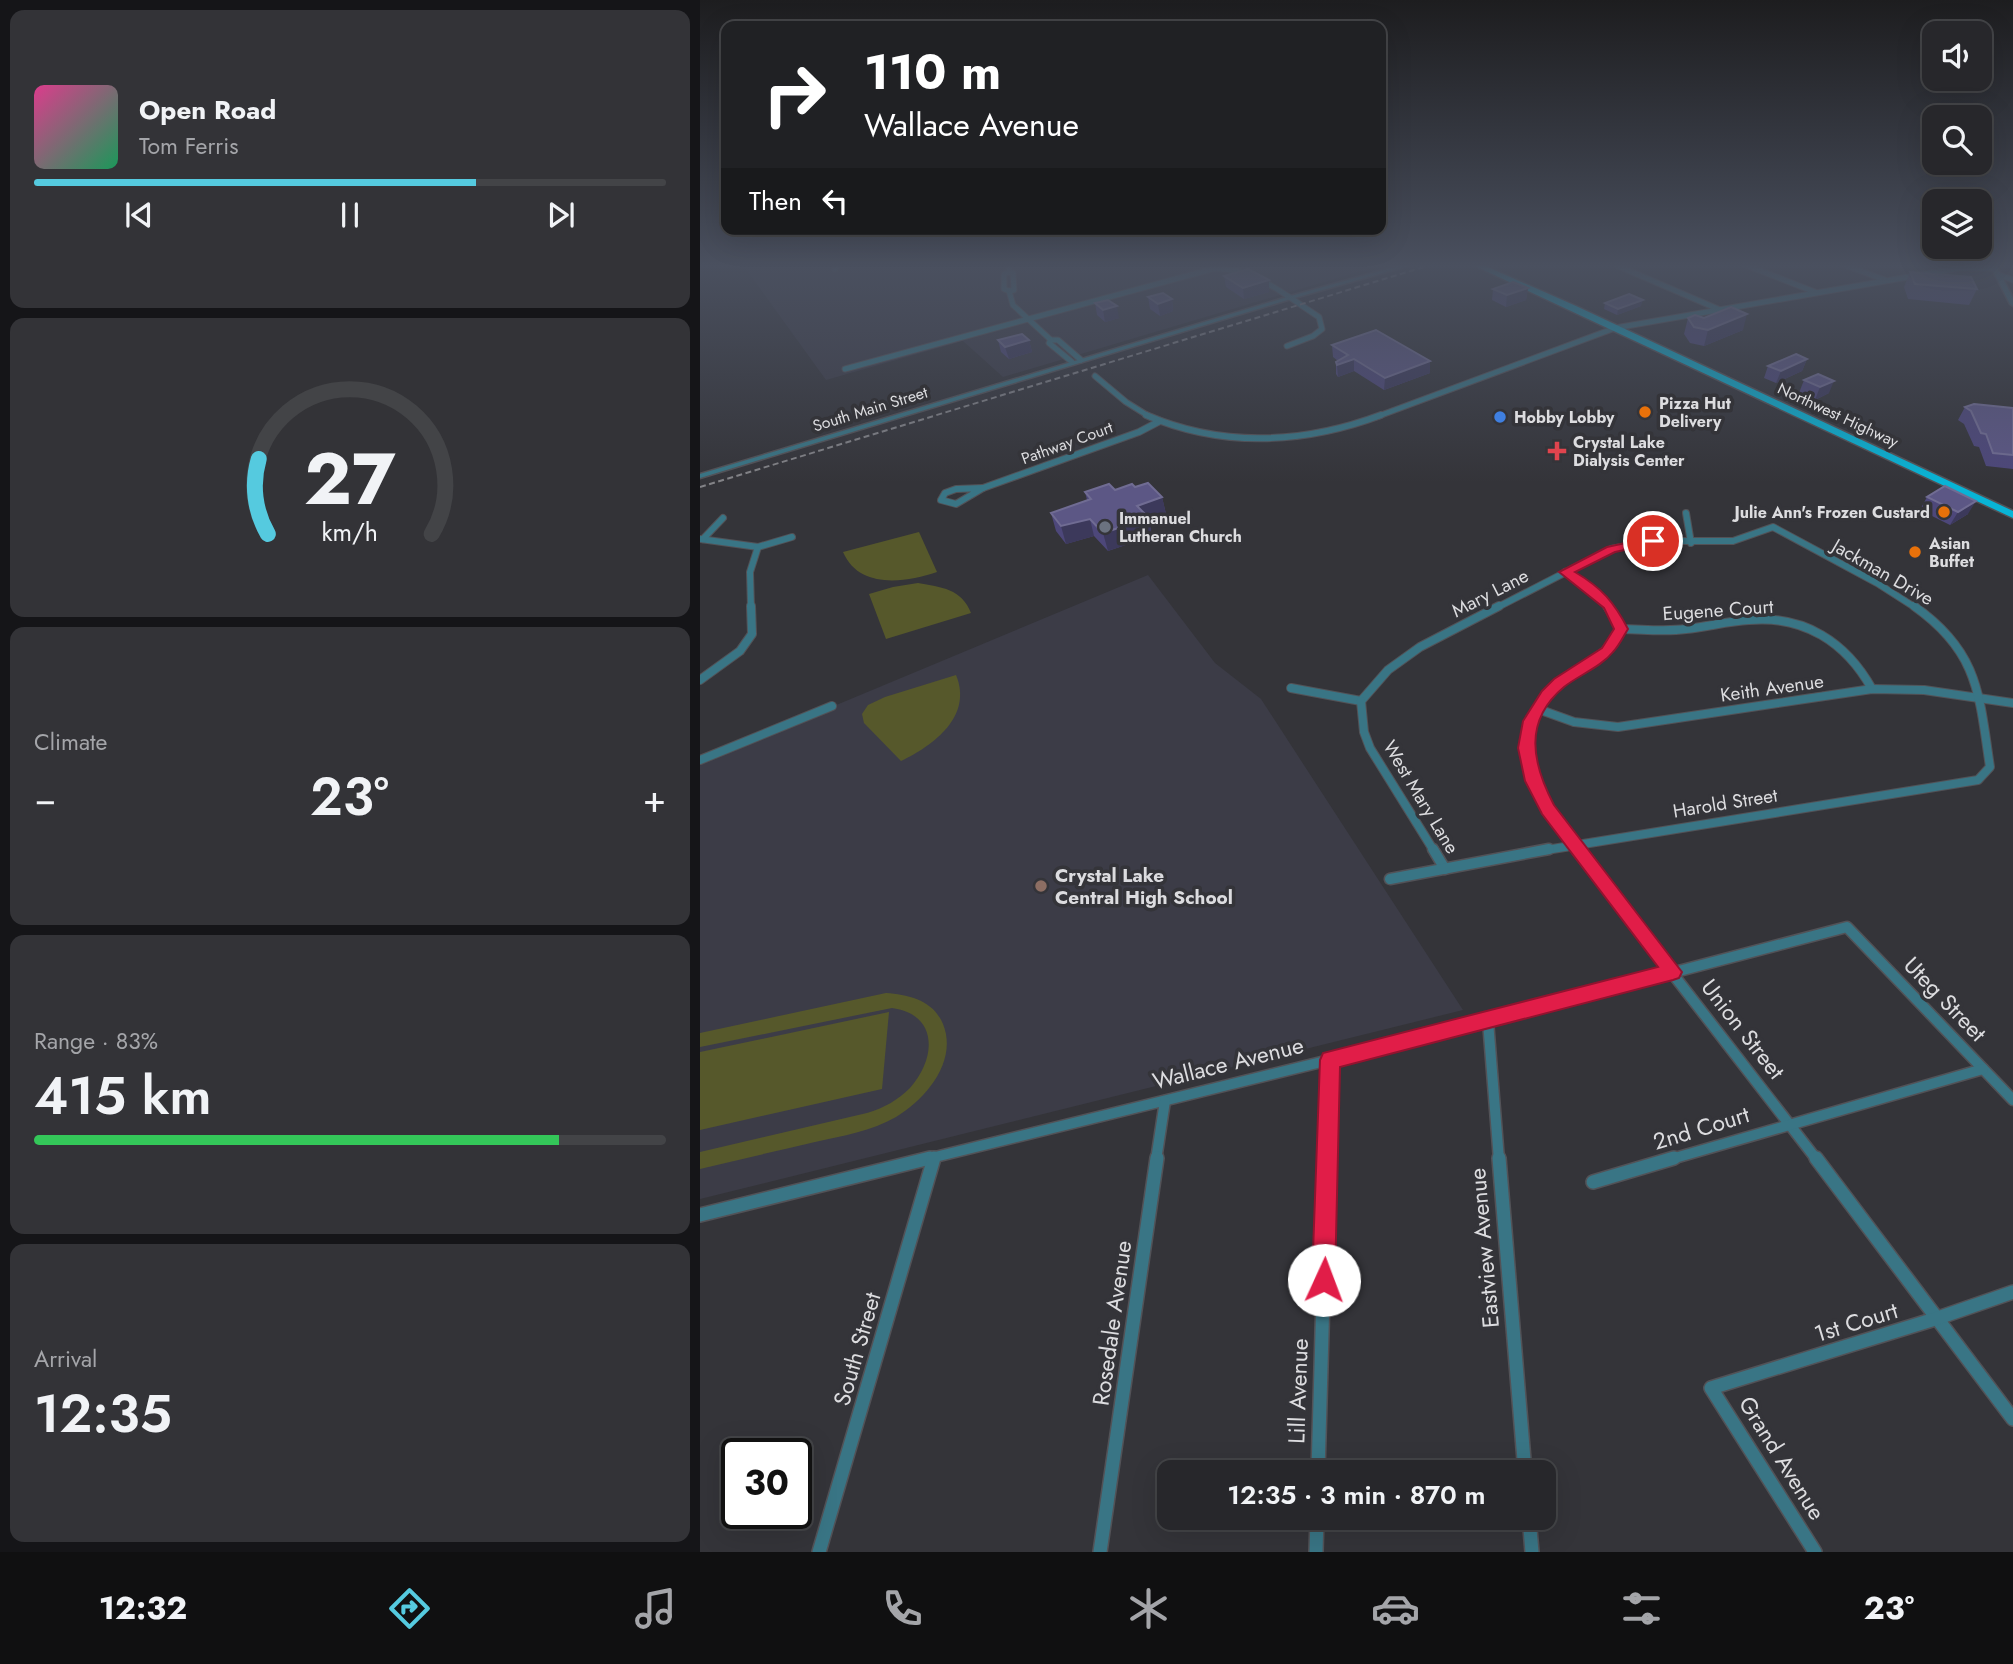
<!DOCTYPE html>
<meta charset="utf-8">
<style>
:root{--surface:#27272b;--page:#333337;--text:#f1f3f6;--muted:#a4a5a9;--line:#434447;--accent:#55cadf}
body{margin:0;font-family:Jost,sans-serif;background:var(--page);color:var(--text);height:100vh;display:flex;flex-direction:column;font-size:26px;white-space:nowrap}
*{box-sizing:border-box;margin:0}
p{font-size:23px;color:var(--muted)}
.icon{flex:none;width:38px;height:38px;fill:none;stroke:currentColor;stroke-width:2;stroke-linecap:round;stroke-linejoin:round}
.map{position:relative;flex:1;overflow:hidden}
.panel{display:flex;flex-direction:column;gap:10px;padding:10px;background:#151518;width:700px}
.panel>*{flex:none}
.top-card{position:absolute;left:21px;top:21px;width:665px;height:214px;border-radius:14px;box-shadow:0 7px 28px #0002,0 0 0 2px var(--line);background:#202124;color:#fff;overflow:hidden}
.controls{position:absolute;left:1222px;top:21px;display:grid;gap:14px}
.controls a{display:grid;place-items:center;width:70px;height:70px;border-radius:14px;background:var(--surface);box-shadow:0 7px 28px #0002,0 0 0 2px var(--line);font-size:35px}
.speed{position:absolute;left:21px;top:1438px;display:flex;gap:14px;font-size:35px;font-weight:700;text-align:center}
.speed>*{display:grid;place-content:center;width:91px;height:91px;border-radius:50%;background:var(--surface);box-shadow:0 7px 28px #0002,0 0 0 2px var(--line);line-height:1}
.speed .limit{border:4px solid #111;border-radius:10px;background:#fff;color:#111}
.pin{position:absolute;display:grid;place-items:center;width:60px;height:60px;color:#fff;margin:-30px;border:4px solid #fff;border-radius:50%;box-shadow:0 2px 7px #0007}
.me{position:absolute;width:77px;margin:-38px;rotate:2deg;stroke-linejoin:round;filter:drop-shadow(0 0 5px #0008)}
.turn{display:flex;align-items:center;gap:24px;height:147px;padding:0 28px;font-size:32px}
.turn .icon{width:91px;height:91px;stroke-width:2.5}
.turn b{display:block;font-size:49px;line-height:60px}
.then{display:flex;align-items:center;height:66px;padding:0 28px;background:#0003;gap:14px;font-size:26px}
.big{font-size:52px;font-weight:600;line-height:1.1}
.panel .widget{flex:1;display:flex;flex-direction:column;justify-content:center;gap:10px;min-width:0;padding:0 24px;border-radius:14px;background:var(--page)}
.panel .dial{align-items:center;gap:0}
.dial svg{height:182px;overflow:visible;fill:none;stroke:var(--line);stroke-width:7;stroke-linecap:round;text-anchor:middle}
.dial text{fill:var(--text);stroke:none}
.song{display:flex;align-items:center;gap:21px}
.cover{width:84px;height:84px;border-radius:10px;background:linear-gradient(135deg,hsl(330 70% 55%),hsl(150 70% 35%))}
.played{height:7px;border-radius:4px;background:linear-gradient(90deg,var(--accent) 70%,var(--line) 70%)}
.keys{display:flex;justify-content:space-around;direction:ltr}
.heat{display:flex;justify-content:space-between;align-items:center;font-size:38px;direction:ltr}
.charge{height:10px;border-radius:5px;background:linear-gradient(90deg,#34c759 83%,var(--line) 0)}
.trip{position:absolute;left:457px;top:1460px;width:399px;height:70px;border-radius:14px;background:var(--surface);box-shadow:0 7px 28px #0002,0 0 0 2px var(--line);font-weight:600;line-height:70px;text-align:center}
.menu{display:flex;height:112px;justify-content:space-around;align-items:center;background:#101011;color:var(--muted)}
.menu .icon{width:49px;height:49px}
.menu .current{color:var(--accent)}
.menu b{font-size:32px;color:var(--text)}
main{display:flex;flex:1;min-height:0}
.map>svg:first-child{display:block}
.built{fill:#3c3c47}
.green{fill:#56582b}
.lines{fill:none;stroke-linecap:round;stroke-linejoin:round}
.minor-far4-casing{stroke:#525257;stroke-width:7}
.minor-far3-casing{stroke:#525257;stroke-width:8}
.minor-far2-casing{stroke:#525257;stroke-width:10}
.minor-far1-casing{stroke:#525257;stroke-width:13}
.minor-casing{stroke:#525257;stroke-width:16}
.tertiary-casing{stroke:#525257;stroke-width:3}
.primary-casing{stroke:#525257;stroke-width:3}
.minor-far4{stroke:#397585;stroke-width:5}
.minor-far3{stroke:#397585;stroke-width:6}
.minor-far2{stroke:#397585;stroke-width:8}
.minor-far1{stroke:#397585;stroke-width:10}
.minor{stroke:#397585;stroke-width:13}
.tertiary{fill:#397585;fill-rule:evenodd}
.primary{fill:#08b4d6;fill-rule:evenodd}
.rail{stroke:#838387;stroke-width:2;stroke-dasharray:6 3.5;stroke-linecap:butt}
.wall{fill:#4d477a}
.shaded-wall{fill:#3c395b}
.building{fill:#5c5785;stroke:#706c93;stroke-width:2}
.route{fill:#e11d48;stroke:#92132f;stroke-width:2}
.food-dot{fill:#e8710a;stroke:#343439;stroke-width:2.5}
.shop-dot{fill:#3f7fe0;stroke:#343439;stroke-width:2.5}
.health-dot{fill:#e0444e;stroke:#343439;stroke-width:2.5}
.worship-dot{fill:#6b7280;stroke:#343439;stroke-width:2.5}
.education-dot{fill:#8d6e63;stroke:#343439;stroke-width:2.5}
.labels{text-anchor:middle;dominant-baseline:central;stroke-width:7;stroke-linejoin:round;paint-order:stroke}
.far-poi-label{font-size:16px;font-weight:bold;fill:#dcdcdf;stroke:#343439;text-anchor:start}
.far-street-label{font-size:16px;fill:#dcdcdf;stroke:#343439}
.street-label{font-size:19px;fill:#dcdcdf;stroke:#343439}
.poi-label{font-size:19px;font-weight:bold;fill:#dcdcdf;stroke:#343439;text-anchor:start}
.near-street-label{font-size:23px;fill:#dcdcdf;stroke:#343439}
</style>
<main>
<section class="panel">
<div class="widget">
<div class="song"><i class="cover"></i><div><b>Open Road</b><p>Tom Ferris</p></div></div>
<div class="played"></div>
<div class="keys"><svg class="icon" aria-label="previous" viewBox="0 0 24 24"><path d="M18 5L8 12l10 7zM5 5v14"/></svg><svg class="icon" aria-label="pause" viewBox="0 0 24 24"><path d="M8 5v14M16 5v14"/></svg><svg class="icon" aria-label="next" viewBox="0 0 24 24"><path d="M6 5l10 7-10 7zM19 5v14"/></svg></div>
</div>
<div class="widget dial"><svg viewBox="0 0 100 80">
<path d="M14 69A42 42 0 1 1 86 69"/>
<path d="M14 69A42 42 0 0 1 10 36" stroke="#55cadf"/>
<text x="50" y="56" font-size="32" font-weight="700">27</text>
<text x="50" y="72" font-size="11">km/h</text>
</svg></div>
<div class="widget"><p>Climate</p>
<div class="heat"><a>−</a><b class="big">23°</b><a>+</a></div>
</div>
<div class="widget"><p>Range · 83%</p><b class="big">415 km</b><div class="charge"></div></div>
<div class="widget"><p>Arrival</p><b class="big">12:35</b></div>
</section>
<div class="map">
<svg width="1313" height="1552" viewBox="0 0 1313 1552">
<rect width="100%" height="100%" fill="#343439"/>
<!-- built -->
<g class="built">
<polygon points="43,265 681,265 303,377 263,341 126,380"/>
<polygon points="448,575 515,663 561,699 763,1010 0,1199 0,762"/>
</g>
<!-- green -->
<g class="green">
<path d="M219,532L237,572C204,583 159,589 143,552Z"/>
<path d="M218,583C241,587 262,589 271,613L186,639L169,594L193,587Z"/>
<path d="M256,675C273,716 234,745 201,761L164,723L162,714L168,705L185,697Z"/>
<path d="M186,993C209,995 233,1000 243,1024C258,1061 226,1099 196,1117C172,1131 142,1136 115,1142C76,1151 38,1160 0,1169V1152L167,1113C184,1108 198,1100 210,1088C237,1058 238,1014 192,1008L0,1047V1033Z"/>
<polygon points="189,1012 182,1089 0,1130 0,1052"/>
</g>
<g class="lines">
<defs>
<g id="minor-far4">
<polyline points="309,265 309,272 313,273 314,290 309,291"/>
<polyline points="916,265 1018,309"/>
<polyline points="1046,265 1115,292"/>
<polyline points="1145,265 1185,280"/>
<polyline points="135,269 138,265"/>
<polyline points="309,272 304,274 304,289 309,291 313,305 351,340 358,340 381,360"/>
<polyline points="1297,274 1313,280"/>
<polyline points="351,340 349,343 372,362"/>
<path d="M145,369L512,269C553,266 586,296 619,317L622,329L613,336L587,346"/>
<polyline points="395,376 426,402 450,417"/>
<polyline points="676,417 915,328 1260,268 1294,268"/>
</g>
<g id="minor-far3">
<path d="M446,415C522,448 604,444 681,415"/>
<polygon points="283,488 256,504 241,500 245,493 256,489"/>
<polyline points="283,488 439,432 460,421"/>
<polyline points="986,513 991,543"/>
<polyline points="0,539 58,547 92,537"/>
<polyline points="3,539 23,518"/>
<polyline points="865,572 891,590 908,608"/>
<polyline points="51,608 50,572 58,547"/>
<polyline points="796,608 911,549 953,541 1033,541 1073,527 1177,583 1216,608"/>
</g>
<g id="minor-far2">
<polyline points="907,606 921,629"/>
<path d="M921,629C942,629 964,632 986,629C1007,627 1028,621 1049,620C1104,615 1146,642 1172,689"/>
<polyline points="0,680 40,651 52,634 51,606"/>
<polyline points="591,688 661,701"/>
<polyline points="661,701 688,670 720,647 799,606"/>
<polyline points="661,701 664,732 670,748 734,851"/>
<polyline points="838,709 874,722 918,727 1172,689 1224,690 1313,703"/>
<polyline points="0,760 132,706"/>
<path d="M840,851L1278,780L1290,767C1279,694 1279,652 1214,606"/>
<path d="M878,851C836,798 799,735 862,682C887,661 904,660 921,629"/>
</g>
<g id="minor-far1">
<polyline points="733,849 745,869"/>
<polyline points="876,849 1117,1160"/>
<polyline points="690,879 849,849"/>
<polyline points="788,1021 799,1160"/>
<polyline points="223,1160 788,1021 1147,927 1313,1100"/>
<polyline points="456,1160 465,1101"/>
<polyline points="627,1160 630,1060"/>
<polyline points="968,1160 1283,1069"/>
</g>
<g id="minor">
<polyline points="799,1158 825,1472"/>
<polyline points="1116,1158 1313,1419"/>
<polyline points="893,1182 974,1158"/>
<polyline points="0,1215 230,1158"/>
<polyline points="618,1472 627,1158"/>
<polyline points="829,1517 832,1552"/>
<polyline points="119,1552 234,1158"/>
<polyline points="400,1552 457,1158"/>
<polyline points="616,1552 617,1517"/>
<polyline points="1115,1552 1011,1388 1235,1319 1313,1292"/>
</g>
<g id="tertiary">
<polygon points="701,265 711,265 591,299 0,478 0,474 587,297"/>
<polygon points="1290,265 1296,265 1313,298 1313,306 1310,304"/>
</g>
<polygon id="primary" points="773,265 783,265 876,306 1313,511 1313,518"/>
</defs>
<!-- minor-far4 casing -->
<use href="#minor-far4" class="minor-far4-casing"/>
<!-- minor-far3 casing -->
<use href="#minor-far3" class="minor-far3-casing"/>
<!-- minor-far2 casing -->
<use href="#minor-far2" class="minor-far2-casing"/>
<!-- minor-far1 casing -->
<use href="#minor-far1" class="minor-far1-casing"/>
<!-- minor casing -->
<use href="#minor" class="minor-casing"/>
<!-- tertiary casing -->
<use href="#tertiary" class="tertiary-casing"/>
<!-- primary casing -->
<use href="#primary" class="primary-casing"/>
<!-- minor-far4 -->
<use href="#minor-far4" class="minor-far4"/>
<!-- minor-far3 -->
<use href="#minor-far3" class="minor-far3"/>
<!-- minor-far2 -->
<use href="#minor-far2" class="minor-far2"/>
<!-- minor-far1 -->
<use href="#minor-far1" class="minor-far1"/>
<!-- minor -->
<use href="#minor" class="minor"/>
<!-- tertiary -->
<use href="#tertiary" class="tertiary"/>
<!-- primary -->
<use href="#primary" class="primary"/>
<!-- rail -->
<polyline class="rail" points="0,487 727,266"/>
</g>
<!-- wall -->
<g class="wall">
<polygon points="1210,272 1277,289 1269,305 1208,299 1204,287"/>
<polygon points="524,276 569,292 544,299 526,287"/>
<polygon points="828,288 826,300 806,307 792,300 793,289"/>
<polygon points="448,297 472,299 473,311 460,316 450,309"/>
<polygon points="395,303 419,318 405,322 397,315"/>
<polygon points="905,303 941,306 917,315 904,309"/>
<polygon points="988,318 1043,330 1004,346 990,343 984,334"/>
<polygon points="298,340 329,340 332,352 309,359 301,352"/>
<polygon points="632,345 730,361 730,373 684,390 654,371 638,377 636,374 636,362 638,361 633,357"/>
<polygon points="1107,359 1102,371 1076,383 1064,378 1068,366"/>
<polygon points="1118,374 1129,393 1115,400 1099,393 1104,380"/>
<polygon points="1265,407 1313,408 1313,469 1286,466 1279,447 1274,446 1264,424 1258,420"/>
<polygon points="435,487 462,497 466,514 449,520 452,536 408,551 394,536 366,544 356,531 351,513 387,500 385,492"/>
<polygon points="1227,497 1268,514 1250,525 1220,510"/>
</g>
<!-- shaded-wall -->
<g class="shaded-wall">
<polygon points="569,280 569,292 544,299 543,288"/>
<polygon points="828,288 826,300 806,307 807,295"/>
<polygon points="472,299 473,311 460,316 458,304"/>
<polygon points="943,300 941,306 917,315 918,309"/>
<polygon points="417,306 419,318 405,322 403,310"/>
<polygon points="1047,314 1043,330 1004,346 1008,330"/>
<polygon points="329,340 332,352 309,359 305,347"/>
<polygon points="654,359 654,371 638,377 637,365"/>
<polygon points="1107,359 1102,371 1076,383 1081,371"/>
<polygon points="730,361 730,373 684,390 685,378"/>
<polygon points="1134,381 1129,393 1115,400 1120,387"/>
<polygon points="462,497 466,514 449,520 452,536 408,551 403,533 437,506"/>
<polygon points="1276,501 1268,514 1250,525 1258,512"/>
<polygon points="390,519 394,536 366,544 361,526"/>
</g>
<!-- building -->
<g class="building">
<polygon points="548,269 569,280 543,288 524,276"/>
<polygon points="1210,272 1271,277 1277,289 1215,284"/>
<polygon points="813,282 828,288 807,295 793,289"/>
<polygon points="463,293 472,299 458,304 448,297"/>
<polygon points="929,294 943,300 918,309 905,303"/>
<polygon points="408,300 417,306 403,310 395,303"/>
<polygon points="1031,307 1047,314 1008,330 994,327 988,318 995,315 1004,318"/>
<polygon points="676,330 730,361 685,378 654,359 637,365 636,362 648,355 632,345"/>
<polygon points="322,334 329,340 305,347 298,340"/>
<polygon points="1096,354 1107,359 1081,371 1068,366"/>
<polygon points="1118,374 1134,381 1120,387 1104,380"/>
<polygon points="1274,404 1313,408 1313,455 1293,453 1286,434 1281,433 1271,411 1265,407"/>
<polygon points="448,483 462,497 437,506 449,518 403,533 390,519 361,526 351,513 391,499 385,492 409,484 415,490 432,484 435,487"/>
<polygon points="1245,486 1276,501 1258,512 1227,497"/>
</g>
<!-- sky -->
<linearGradient id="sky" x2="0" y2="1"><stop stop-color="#1d1d1f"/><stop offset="0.55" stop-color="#4a505f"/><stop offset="1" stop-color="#4a505f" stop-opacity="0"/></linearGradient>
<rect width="1313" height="483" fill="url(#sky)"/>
<!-- route -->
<path class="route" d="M953,537L960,541L958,543L915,552L875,572C902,588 914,602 928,629C923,637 919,646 913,652C901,667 879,675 864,687C823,721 832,763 854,805L982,972L979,978L973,980L640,1067L635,1280L632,1288L624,1291L615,1288L612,1280L620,1060L623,1053L958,967L842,814L825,781L818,748L823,721L842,691L854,679L902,648L914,629L904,608L859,572L907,547Z"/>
<!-- markers -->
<g class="food-dot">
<circle cx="945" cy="412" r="7"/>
<circle cx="1244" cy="512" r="7"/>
<circle cx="1215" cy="552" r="7"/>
</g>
<circle class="shop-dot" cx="800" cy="417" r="7"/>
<path class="health-dot" d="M853.5 440.5h7v7h7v7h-7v7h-7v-7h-7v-7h7z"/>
<circle class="worship-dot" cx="405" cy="527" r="7"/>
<circle class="education-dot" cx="341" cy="886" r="7"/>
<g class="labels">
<!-- far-poi labels -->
<g class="far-poi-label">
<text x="959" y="403">Pizza Hut<tspan x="959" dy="18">Delivery</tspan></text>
<text x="814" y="417">Hobby Lobby</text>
<text x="873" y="442">Crystal Lake<tspan x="873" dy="18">Dialysis Center</tspan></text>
<text x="1230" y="512" text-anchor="end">Julie Ann's Frozen Custard</text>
<text x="419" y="518">Immanuel<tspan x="419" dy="18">Lutheran Church</tspan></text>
<text x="1229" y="543">Asian<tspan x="1229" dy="18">Buffet</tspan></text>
</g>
<!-- far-street labels -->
<g class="far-street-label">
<text transform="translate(170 409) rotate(-17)">South Main Street</text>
<text transform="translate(1138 415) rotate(25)">Northwest Highway</text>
<text transform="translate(367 443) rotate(-20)">Pathway Court</text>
</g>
<!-- street labels -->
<g class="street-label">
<text transform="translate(1183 572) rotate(30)">Jackman Drive</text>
<text transform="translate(790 593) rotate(-27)">Mary Lane</text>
<text transform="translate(1018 610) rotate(-4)">Eugene Court</text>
<text transform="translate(1072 688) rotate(-8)">Keith Avenue</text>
<text transform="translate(721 797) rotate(59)">West Mary Lane</text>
<text transform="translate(1025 803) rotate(-9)">Harold Street</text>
</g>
<!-- poi labels -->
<g class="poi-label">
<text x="355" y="875">Crystal Lake<tspan x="355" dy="22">Central High School</tspan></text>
</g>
<!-- near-street labels -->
<g class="near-street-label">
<text transform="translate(1245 999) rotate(46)">Uteg Street</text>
<text transform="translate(1043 1029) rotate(52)">Union Street</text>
<text transform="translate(528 1063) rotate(-14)">Wallace Avenue</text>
<text transform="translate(1001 1128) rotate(-17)">2nd Court</text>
<text transform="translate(784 1248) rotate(-95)">Eastview Avenue</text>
<text transform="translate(1156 1322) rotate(-17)">1st Court</text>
<text transform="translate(412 1323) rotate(-82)">Rosedale Avenue</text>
<text transform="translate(157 1349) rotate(-74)">South Street</text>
<text transform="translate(598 1391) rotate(-88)">Lill Avenue</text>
<text transform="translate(1082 1458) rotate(58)">Grand Avenue</text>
</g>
</g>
</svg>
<div class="controls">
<a><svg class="icon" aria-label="sound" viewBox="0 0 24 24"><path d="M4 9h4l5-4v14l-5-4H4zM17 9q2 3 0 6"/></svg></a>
<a><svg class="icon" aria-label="search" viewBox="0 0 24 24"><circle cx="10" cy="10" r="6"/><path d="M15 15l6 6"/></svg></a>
<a><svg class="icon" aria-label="layers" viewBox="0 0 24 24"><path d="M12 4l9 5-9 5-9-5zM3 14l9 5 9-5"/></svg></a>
</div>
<div class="speed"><div class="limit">30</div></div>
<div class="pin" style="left:953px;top:541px;background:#d93025"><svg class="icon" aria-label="arrive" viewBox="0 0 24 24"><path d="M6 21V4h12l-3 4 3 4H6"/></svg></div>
<svg class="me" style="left:624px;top:1280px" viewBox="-20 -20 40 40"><circle r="19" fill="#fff"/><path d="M0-13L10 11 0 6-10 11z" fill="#e11d48"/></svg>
<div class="trip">12:35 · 3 min · 870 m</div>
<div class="top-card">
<div class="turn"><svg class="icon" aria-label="right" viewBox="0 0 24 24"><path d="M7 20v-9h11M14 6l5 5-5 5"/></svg><div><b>110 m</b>Wallace Avenue</div></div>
<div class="then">Then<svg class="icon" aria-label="left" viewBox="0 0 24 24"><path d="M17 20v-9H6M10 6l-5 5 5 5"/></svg></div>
</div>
</div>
</main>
<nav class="menu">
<b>12:32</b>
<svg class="icon current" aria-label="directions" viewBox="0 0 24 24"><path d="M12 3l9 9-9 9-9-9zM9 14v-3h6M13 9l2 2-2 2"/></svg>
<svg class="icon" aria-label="music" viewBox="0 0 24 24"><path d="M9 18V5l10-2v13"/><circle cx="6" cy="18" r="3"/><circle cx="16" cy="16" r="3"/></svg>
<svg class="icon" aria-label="phone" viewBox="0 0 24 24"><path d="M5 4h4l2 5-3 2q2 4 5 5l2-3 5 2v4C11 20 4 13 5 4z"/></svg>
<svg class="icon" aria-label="climate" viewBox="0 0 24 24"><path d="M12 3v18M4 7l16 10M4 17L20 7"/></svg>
<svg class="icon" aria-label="car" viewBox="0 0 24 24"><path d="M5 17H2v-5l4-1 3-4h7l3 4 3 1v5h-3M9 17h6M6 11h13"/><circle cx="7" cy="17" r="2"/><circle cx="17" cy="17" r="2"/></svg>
<svg class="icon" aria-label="filters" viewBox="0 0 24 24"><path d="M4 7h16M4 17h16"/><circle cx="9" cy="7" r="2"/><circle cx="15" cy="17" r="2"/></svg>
<b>23°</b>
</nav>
